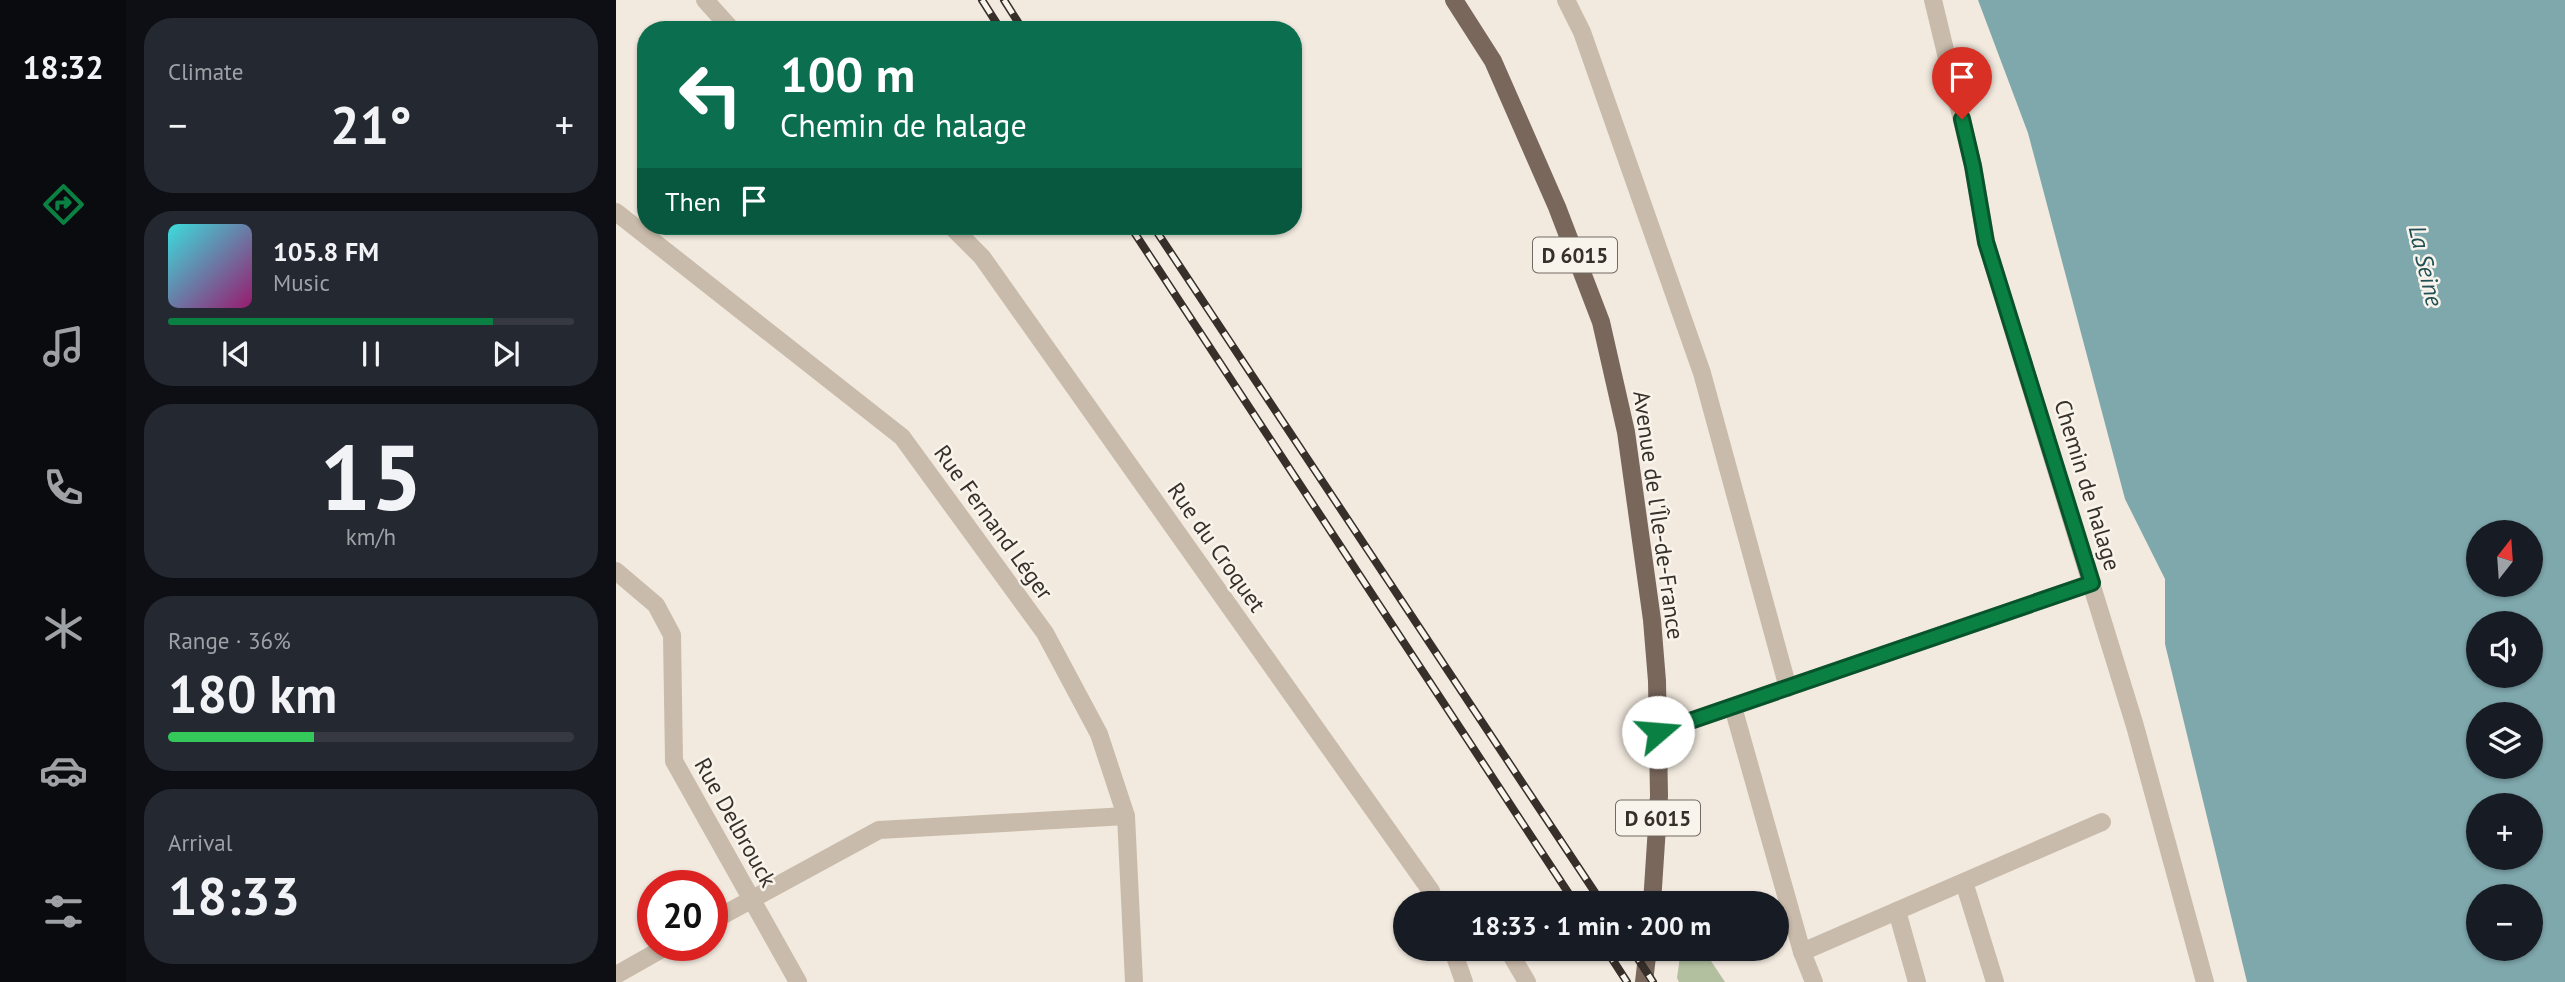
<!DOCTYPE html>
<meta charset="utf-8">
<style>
:root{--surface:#171b24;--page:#242831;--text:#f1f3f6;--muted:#9ea1a6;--line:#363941;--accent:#0b8043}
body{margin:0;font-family:"PT Sans",sans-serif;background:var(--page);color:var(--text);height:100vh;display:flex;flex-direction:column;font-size:26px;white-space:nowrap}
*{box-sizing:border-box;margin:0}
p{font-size:23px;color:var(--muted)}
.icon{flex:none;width:38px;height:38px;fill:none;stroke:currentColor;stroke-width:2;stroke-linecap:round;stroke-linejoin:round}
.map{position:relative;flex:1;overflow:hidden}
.drawer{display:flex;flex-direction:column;gap:18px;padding:18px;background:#0d0f14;width:490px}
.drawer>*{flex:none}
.hud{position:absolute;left:21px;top:21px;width:665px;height:214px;border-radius:28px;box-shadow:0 2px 5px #0004;background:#0b6e4f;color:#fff;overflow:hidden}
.needle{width:46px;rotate:17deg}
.controls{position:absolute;left:1850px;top:520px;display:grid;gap:14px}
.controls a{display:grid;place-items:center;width:77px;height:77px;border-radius:50%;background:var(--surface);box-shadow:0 2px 5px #0004;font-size:35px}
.speed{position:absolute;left:21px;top:870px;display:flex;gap:14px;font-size:35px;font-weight:700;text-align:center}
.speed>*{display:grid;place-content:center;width:91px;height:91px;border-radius:50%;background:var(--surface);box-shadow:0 2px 5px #0004;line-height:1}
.speed .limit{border:10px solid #d22;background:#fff;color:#111}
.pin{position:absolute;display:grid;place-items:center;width:60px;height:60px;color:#fff;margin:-72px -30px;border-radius:50% 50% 50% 0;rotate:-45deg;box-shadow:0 0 7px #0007}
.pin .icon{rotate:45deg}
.me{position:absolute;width:77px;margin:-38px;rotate:72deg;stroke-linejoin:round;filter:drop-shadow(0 0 5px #0008)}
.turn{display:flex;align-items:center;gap:24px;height:147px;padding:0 28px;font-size:32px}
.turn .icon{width:91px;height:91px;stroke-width:2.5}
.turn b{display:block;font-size:49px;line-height:60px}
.then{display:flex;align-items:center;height:66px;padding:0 28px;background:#0003;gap:14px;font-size:26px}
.big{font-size:52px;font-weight:700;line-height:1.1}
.drawer .tile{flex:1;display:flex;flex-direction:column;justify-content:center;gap:10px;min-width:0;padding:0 24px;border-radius:28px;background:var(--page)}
.drawer .dial{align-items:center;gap:0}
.dial b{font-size:91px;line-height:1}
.song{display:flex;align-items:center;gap:21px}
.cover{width:84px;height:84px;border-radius:10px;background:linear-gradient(135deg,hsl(180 70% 55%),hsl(320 70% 35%))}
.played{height:7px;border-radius:4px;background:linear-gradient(90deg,var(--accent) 80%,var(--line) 80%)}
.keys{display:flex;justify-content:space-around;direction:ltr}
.heat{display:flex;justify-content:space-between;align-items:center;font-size:38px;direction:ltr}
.charge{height:10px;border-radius:5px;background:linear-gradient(90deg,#34c759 36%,var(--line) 0)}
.trip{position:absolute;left:777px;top:891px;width:396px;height:70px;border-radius:35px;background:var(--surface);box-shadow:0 2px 5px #0004;font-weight:700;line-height:70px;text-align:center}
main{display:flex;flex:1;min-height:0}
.dock{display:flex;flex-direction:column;width:126px;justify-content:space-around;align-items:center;background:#090b0e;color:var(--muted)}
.dock .icon{width:49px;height:49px}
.dock .on{color:var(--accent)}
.dock b{font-size:32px;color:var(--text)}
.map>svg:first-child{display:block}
.green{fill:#b3c09f}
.water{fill:#7fa8ad;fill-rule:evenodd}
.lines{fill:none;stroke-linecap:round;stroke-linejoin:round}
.minor{stroke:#c9bbab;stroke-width:18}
.major{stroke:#79675c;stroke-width:18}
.rail-casing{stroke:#372f2a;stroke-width:8}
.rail{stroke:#f9f4eb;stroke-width:5;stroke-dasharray:16;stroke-linecap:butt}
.route-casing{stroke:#07532c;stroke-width:18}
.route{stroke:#0b8043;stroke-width:12}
.labels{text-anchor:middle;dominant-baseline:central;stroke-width:5;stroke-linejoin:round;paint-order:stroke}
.shield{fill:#f9f4eb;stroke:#716a64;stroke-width:2}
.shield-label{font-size:21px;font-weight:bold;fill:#372f2a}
.street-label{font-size:23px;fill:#372f2a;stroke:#f9f4eb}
.water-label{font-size:24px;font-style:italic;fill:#215057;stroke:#f9f4eb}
</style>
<main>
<nav class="dock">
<b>18:32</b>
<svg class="icon on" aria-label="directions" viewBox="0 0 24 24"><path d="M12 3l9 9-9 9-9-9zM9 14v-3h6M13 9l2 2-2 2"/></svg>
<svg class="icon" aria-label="music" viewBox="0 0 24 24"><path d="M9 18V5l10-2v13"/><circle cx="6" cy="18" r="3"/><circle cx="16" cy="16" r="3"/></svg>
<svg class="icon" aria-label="phone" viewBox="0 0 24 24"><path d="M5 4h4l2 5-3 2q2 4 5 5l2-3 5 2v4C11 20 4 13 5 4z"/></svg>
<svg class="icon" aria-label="climate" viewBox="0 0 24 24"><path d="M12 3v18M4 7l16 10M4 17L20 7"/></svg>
<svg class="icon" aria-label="car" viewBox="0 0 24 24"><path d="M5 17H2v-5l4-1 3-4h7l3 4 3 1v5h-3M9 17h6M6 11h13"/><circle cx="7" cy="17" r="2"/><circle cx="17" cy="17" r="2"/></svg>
<svg class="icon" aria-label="filters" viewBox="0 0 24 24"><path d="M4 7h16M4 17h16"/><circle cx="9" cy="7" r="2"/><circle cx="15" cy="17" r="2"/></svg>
</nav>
<section class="drawer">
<div class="tile"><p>Climate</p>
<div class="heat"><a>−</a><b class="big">21°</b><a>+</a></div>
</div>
<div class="tile">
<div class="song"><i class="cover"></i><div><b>105.8 FM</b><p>Music</p></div></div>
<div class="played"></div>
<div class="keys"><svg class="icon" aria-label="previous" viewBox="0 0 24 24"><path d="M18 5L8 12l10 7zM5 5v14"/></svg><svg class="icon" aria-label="pause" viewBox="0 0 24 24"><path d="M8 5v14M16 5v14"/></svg><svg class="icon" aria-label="next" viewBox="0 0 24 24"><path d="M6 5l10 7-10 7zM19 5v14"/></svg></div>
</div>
<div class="tile dial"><b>15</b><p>km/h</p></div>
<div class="tile"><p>Range · 36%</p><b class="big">180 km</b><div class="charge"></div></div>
<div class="tile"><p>Arrival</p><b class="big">18:33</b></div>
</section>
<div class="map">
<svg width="1949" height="982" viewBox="0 0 1949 982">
<rect width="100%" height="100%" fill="#f2eadf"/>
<!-- green -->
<polygon class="green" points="1065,949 1087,949 1109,982 1063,982 1061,978"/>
<!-- water -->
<path class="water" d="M1362,0H1949V982H1631L1549,644V579L1509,499L1412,133ZM1862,532H1914V584H1862ZM1862,623H1914V676H1862ZM1862,714H1914V766H1862ZM1862,805H1914V858H1862ZM1914,896V948H1862V896Z"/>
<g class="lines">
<!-- minor -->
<g class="minor">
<polyline points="89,0 116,30"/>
<polyline points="950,0 966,32 1086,373 1172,688"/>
<polyline points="1317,0 1357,166 1370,242 1519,726 1589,982"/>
<polyline points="0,212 286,437 429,633 483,734 510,816 518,982"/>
<polyline points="335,226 366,257 815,891 819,903"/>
<polyline points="0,571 40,605 56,635 58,761 182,982"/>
<polyline points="1117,707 1186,952 1198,982"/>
<polyline points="1042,732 1476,583"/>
<polyline points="1348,882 1379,982"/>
<polyline points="1281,911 1301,982"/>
<polyline points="96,921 263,830 510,816"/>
<polyline points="836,948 848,982"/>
<polyline points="891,948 911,982"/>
<polyline points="1186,952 1486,822"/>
<polyline points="0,975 53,945"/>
</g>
<!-- major -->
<g class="major">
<polyline points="838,0 877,61 941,207 985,322 1010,432 1036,620 1041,681 1043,796 1036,903"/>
<polyline points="1028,982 1032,948"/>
</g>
<defs>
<g id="rail">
<polyline points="366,0 385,30"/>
<polyline points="388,0 407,30"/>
<polyline points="514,226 959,903"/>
<polyline points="537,226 986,903"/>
<polyline points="989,948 1011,982"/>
<polyline points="1015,948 1037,982"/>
</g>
</defs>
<!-- rail casing -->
<use href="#rail" class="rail-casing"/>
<!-- rail -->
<use href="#rail" class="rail"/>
</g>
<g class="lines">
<defs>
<polyline id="route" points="1042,732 1476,583 1370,242 1357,166 1346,119"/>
</defs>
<!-- route casing -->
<use href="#route" class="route-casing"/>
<!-- route -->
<use href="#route" class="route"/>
</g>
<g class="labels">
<!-- shield labels -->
<g class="shield">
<rect x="917" y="237.5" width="84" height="35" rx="5"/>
<rect x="1000" y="800.5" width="84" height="35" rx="5"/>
</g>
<g class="shield-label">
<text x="959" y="255">D 6015</text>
<text x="1042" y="818">D 6015</text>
</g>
<!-- street labels -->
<g class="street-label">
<text transform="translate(1472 485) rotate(73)">Chemin de halage</text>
<text transform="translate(1043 515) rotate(82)">Avenue de l'Île-de-France</text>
<text transform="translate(378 522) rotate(54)">Rue Fernand Léger</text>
<text transform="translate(601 547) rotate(55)">Rue du Croquet</text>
<text transform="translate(120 822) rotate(61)">Rue Delbrouck</text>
</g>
<!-- water labels -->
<g class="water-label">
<text transform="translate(1810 266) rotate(77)">La Seine</text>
</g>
</g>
</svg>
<div class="controls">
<a><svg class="needle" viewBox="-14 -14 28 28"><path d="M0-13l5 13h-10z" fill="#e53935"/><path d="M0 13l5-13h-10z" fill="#9ea1a6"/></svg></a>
<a><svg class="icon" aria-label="sound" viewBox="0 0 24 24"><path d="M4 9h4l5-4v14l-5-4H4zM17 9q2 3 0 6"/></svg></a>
<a><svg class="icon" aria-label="layers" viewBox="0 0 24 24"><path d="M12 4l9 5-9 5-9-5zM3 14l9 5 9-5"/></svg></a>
<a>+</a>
<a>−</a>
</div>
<div class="speed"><div class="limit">20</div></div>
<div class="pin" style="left:1346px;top:119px;background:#d93025"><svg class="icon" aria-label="arrive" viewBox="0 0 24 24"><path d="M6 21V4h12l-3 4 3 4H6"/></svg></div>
<svg class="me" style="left:1042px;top:732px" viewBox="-20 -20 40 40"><circle r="19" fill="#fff"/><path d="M0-13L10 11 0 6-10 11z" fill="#0b8043"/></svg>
<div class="trip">18:33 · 1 min · 200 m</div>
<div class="hud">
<div class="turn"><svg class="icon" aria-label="left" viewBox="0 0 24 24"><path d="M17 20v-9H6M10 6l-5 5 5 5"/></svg><div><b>100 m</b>Chemin de halage</div></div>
<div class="then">Then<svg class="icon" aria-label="arrive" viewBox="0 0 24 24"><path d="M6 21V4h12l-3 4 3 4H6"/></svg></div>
</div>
</div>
</main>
